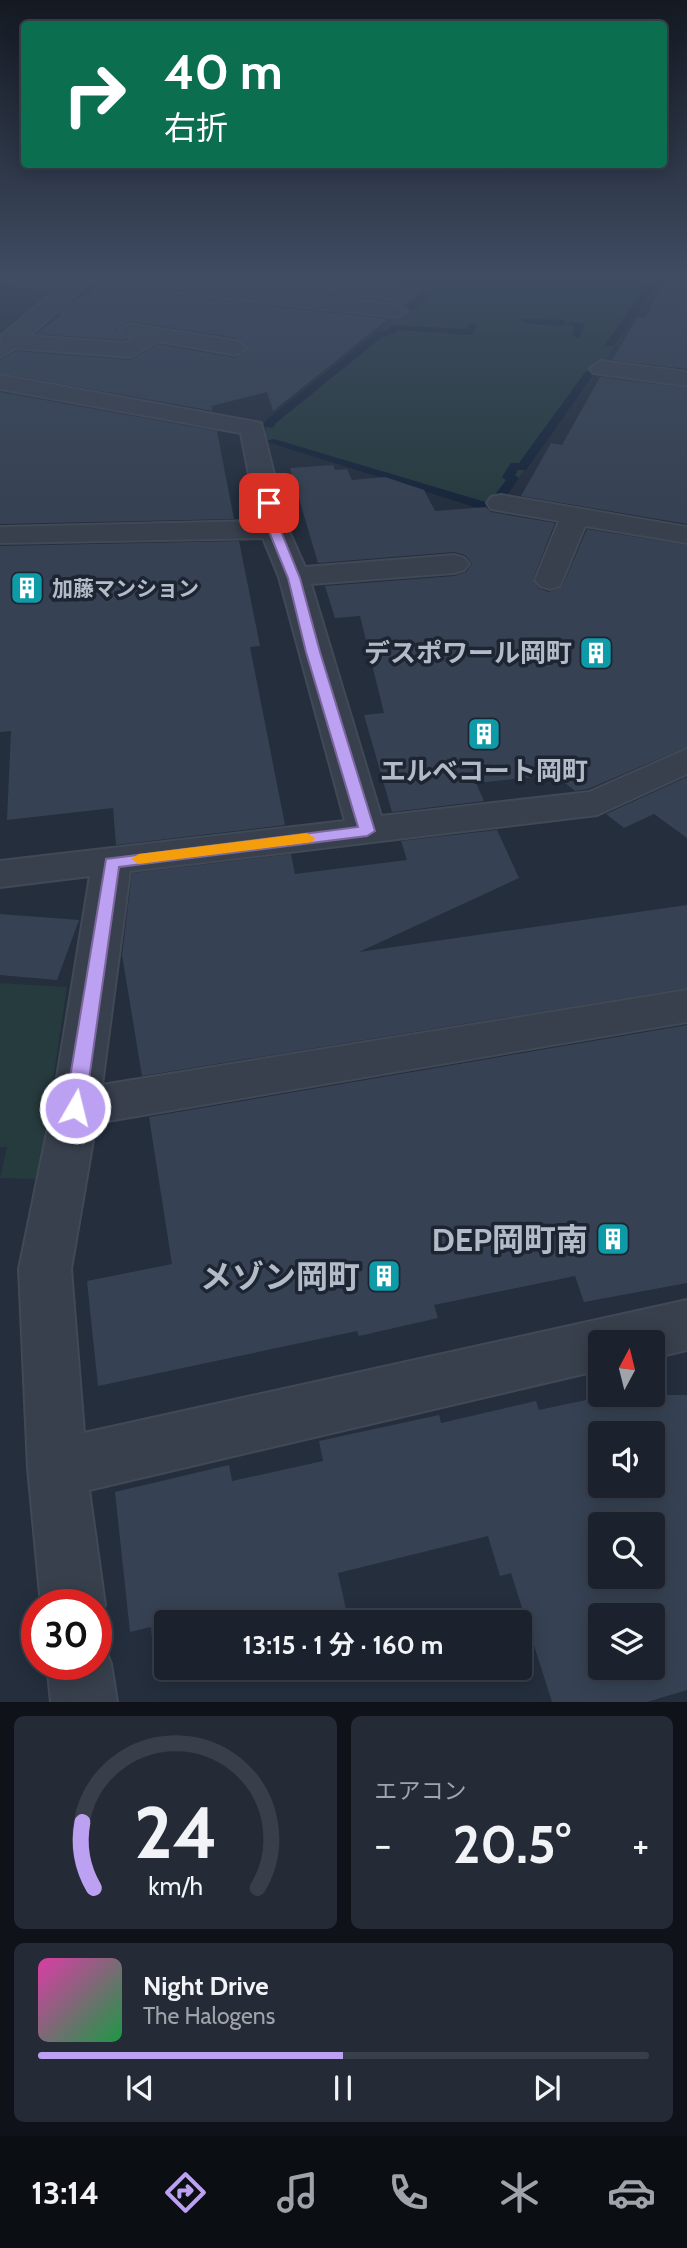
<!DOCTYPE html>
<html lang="ja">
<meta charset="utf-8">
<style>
:root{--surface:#1b222e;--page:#242a36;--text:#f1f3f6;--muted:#a0a4aa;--line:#393f4a;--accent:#bca0f2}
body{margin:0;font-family:Cabin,"Noto Sans JP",sans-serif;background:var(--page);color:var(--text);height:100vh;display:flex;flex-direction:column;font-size:26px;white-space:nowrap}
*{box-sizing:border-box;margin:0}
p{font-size:23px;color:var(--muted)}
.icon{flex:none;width:38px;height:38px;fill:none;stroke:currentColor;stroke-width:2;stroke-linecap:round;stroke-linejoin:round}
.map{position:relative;height:1702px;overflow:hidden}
.side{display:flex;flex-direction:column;gap:14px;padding:14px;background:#0f1319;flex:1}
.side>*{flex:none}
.top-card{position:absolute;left:21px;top:21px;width:646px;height:147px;border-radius:7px;box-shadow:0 4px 18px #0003,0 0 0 2px var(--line);background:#0b6e4f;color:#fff;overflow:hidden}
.needle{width:46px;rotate:7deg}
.tools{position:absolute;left:588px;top:1330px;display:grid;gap:14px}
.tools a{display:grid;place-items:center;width:77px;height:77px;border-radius:7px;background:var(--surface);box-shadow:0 4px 18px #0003,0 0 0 2px var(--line);font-size:35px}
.speed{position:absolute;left:21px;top:1589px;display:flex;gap:14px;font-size:35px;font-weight:700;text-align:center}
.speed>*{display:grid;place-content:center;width:91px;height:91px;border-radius:50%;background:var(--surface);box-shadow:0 4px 18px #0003,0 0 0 2px var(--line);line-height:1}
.speed .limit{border:10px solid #d22;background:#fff;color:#111}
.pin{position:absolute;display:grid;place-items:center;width:60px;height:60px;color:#fff;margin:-30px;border-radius:14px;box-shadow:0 4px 10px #0006}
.me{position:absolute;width:77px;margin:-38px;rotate:8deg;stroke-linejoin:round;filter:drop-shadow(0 0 5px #0008)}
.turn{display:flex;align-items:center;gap:24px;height:147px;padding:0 28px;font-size:32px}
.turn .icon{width:91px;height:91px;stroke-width:2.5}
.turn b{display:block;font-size:49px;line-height:60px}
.big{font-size:52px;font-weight:700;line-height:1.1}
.side .card{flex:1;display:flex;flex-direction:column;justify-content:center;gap:10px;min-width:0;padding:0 24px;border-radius:10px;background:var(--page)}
.side .dial{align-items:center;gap:0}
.dial svg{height:182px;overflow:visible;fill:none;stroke:var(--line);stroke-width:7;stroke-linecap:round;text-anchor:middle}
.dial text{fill:var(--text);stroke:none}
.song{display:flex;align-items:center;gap:21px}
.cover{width:84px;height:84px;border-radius:10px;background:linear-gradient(135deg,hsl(320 70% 55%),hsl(140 70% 35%))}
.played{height:7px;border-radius:4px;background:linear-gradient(90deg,var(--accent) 50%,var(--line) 50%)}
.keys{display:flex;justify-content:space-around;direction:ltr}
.heat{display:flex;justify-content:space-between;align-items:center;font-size:38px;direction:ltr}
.side .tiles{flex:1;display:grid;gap:14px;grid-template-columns:1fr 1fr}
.card:last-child{grid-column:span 2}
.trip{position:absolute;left:154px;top:1610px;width:378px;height:70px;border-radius:7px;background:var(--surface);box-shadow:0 4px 18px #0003,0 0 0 2px var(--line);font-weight:700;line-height:70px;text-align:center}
.tabs{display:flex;height:112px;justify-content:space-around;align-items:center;background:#0b0e12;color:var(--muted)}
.tabs .icon{width:49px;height:49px}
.tabs .on{color:var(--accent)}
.tabs b{font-size:32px;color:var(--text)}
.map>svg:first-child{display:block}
.green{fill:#263b3e}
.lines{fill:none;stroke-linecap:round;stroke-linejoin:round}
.stream{fill:#17253b;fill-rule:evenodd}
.building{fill:#364253;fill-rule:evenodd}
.minor-casing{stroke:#414956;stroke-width:4}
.minor{fill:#38404d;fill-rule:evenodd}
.route{fill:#bca0f2;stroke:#7a689d;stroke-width:2}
.slow{fill:#f59e0b}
.labels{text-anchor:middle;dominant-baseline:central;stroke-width:7;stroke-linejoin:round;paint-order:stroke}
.far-poi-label{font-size:21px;font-weight:bold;fill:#b3bbc8;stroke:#1d2532;text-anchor:start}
.poi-label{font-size:26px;font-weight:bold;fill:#b3bbc8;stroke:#1d2532;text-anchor:end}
.near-poi-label{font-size:32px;font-weight:bold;fill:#b3bbc8;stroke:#1d2532;text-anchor:end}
</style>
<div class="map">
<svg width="687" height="1702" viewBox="0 0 687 1702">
<rect width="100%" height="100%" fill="#242e3d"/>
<!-- green -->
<g class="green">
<polygon points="432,274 662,274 604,363 494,511 263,439 269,422 422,296 412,293"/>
<polygon points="0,983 67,987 38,1179 0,1178 7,1147 0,1147"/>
</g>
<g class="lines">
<!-- stream -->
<g class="stream">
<polygon points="430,274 439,274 422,292 430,295 414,310 408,310 408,306 418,296 410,293"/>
<polygon points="655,274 664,274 614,346 606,346 605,344"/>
<polygon points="523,319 562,320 567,323 562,326 526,324 521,321"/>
<polygon points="572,321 584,324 580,338 572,336 574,327 567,324"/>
<polygon points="472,323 477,326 473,334 470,335 397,330 394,334 382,337 276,423 273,428 263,426 267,419 376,333 387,330 390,325 466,329"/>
<polygon points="586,371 595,373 526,470 518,470 515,475 519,478 498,508 481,509 264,441 274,439 489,503 506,480 502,477 511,463 519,463"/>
</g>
</g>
<!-- building -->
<g class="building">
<polygon points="144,274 371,274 366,281 426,287 403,306 397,302"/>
<polygon points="669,274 687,274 687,369 612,360 638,317 645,318"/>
<polygon points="97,287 388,319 273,411 267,392 211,406 213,411 0,373 0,360 16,351 130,360 158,344 236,358 249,349 236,338 130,321 116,329 120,336 128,339 125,340 35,334 62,315 58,314 63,309"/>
<polygon points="600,377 687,388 687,524 521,496 551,443 562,445"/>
<polygon points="0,392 217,431 234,519 0,524"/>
<polygon points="333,465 335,470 347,469 352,480 385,477 424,490 435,511 486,507 491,512 555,523 533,579 538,588 549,592 562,587 587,529 687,545 687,747 588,789 575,791 555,775 476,783 484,801 392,812 364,715 384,713 360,616 335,618 325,586 454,576 466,572 472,564 465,555 454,552 318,563 290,468"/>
<polygon points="239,541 260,646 250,647 285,825 116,845 113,808 7,820 11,731 0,732 0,546"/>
<polygon points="687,777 687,838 654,814 624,828 606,814"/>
<polygon points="497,830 519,878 359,952 687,905 687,988 142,1076 122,955 132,873 291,854 295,874 407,860 401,841"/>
<polygon points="0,914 79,920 57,980 0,975"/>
<polygon points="687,1025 687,1283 584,1302 575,1276 434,1305 438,1318 359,1336 357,1331 98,1386 87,1281 172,1264 149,1117"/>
<path d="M609,1395H687V1690L647,1702H552L511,1573L500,1576L488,1536L338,1573L347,1614L315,1622H166V1660L154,1663L151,1627L130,1632L115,1492L229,1465L232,1481L323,1461L319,1441L439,1415L441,1423L536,1401L539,1410ZM600,1433H653V1486H600ZM600,1524H653V1577H600ZM600,1615H653V1668H600Z"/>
</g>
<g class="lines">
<defs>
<g id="minor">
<polygon points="0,274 70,279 75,274 120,274 397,305 407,311 397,317 89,283 29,336 126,343 134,337 122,335 119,330 130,324 236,341 247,348 236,355 158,341 130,357 15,348 0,357 1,336 57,289 0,282"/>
<polygon points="601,361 687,372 687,386 593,373 590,368"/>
<polygon points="0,375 261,423 288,529 305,567 454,555 464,558 469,564 464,570 454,573 311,584 381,816 589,792 687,749 687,774 597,815 130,871 102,1085 687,990 687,1022 96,1123 71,1269 84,1433 687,1300 687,1350 653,1358 653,1342 600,1342 600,1370 89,1490 105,1605 96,1625 96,1605 41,1605 28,1468 19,1269 52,1108 90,876 0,887 0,861 345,821 279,577 263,538 0,543 0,527 258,521 241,433 0,389"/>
<polygon points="501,495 687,527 687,543 585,526 560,586 550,589 540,586 535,580 559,521 491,509 487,503 491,497"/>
<polygon points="96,1639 102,1641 111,1664 117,1702 51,1702 47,1664 96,1664"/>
</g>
</defs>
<!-- minor casing -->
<use href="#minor" class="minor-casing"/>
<!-- minor -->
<use href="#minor" class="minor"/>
</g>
<!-- sky -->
<linearGradient id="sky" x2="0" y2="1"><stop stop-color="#141922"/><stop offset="0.54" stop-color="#3f4c62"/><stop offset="1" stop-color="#3f4c62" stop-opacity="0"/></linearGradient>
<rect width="687" height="512" fill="url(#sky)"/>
<!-- route -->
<polygon class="route" points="269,500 274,503 280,529 300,578 320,652 375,831 367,836 119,867 85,1108 82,1114 68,1114 65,1108 106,859 358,827 306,652 288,578 268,529 263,503"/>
<!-- slow -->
<polygon class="slow" points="307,833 315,838 313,842 139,864 131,859 139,854"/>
<!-- icons -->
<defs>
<symbol id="building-square" viewBox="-11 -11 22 22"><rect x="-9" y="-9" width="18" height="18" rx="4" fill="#0f9aa8" stroke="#1d2532"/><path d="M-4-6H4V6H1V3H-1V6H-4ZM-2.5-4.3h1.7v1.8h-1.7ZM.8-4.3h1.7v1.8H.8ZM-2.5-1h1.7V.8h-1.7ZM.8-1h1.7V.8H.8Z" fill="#fff"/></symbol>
</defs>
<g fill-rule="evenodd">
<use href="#building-square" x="8" y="569" width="38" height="38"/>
<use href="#building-square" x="577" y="634" width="38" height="38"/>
<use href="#building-square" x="465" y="715" width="38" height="38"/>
<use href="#building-square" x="594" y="1220" width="38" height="38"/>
<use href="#building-square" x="365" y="1257" width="38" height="38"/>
</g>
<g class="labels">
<!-- far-poi labels -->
<g class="far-poi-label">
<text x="52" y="588">加藤マンション</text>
</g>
<!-- poi labels -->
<g class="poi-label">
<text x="572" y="653">デスポワール岡町</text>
<text x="484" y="771" text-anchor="middle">エルベコート岡町</text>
</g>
<!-- near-poi labels -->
<g class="near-poi-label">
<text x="588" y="1239">DEP岡町南</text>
<text x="360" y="1276">メゾン岡町</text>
</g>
</g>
</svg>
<div class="tools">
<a><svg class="needle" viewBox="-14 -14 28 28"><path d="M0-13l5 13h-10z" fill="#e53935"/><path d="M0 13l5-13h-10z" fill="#a0a4aa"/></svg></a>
<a><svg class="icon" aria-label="sound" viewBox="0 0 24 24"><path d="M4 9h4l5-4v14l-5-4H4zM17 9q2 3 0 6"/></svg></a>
<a><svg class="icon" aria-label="search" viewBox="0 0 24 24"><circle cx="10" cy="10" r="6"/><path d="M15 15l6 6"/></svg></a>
<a><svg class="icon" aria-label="layers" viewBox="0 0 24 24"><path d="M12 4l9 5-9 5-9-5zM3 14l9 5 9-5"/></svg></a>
</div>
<div class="speed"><div class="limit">30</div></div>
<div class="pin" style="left:269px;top:503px;background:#d93025"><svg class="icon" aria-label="arrive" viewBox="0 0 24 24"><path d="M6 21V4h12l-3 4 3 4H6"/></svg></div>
<svg class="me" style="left:75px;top:1108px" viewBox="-20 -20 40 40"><circle r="17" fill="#bca0f2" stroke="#fff" stroke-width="3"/><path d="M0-11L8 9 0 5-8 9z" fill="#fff"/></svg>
<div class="trip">13:15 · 1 分 · 160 m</div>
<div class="top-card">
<div class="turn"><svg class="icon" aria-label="right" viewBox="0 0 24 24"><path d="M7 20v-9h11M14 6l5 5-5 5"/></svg><div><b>40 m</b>右折</div></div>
</div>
</div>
<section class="side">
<div class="tiles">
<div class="card dial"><svg viewBox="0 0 100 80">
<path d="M14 69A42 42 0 1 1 86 69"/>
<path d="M14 69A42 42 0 0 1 9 40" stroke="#bca0f2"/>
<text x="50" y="56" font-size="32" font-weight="700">24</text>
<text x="50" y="72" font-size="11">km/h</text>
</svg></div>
<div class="card"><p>エアコン</p>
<div class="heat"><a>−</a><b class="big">20.5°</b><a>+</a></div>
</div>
<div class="card">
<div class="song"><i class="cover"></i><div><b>Night Drive</b><p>The Halogens</p></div></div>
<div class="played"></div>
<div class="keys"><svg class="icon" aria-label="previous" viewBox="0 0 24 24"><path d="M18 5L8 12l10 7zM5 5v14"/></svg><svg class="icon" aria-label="pause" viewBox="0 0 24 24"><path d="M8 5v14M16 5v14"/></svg><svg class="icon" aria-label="next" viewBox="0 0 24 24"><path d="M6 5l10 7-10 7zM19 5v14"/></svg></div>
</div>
</div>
</section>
<nav class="tabs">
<b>13:14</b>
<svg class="icon on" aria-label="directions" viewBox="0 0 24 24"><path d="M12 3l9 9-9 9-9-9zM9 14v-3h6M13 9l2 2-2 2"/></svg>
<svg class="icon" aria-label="music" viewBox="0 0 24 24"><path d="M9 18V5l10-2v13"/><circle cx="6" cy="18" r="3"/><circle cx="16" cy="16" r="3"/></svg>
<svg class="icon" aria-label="phone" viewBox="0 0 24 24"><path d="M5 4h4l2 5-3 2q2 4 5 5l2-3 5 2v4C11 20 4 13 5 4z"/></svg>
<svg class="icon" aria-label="climate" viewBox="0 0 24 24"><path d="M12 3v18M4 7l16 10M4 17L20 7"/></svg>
<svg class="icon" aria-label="car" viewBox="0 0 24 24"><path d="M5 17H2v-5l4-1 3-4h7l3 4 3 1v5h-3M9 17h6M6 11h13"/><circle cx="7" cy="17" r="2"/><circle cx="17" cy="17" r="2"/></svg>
</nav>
